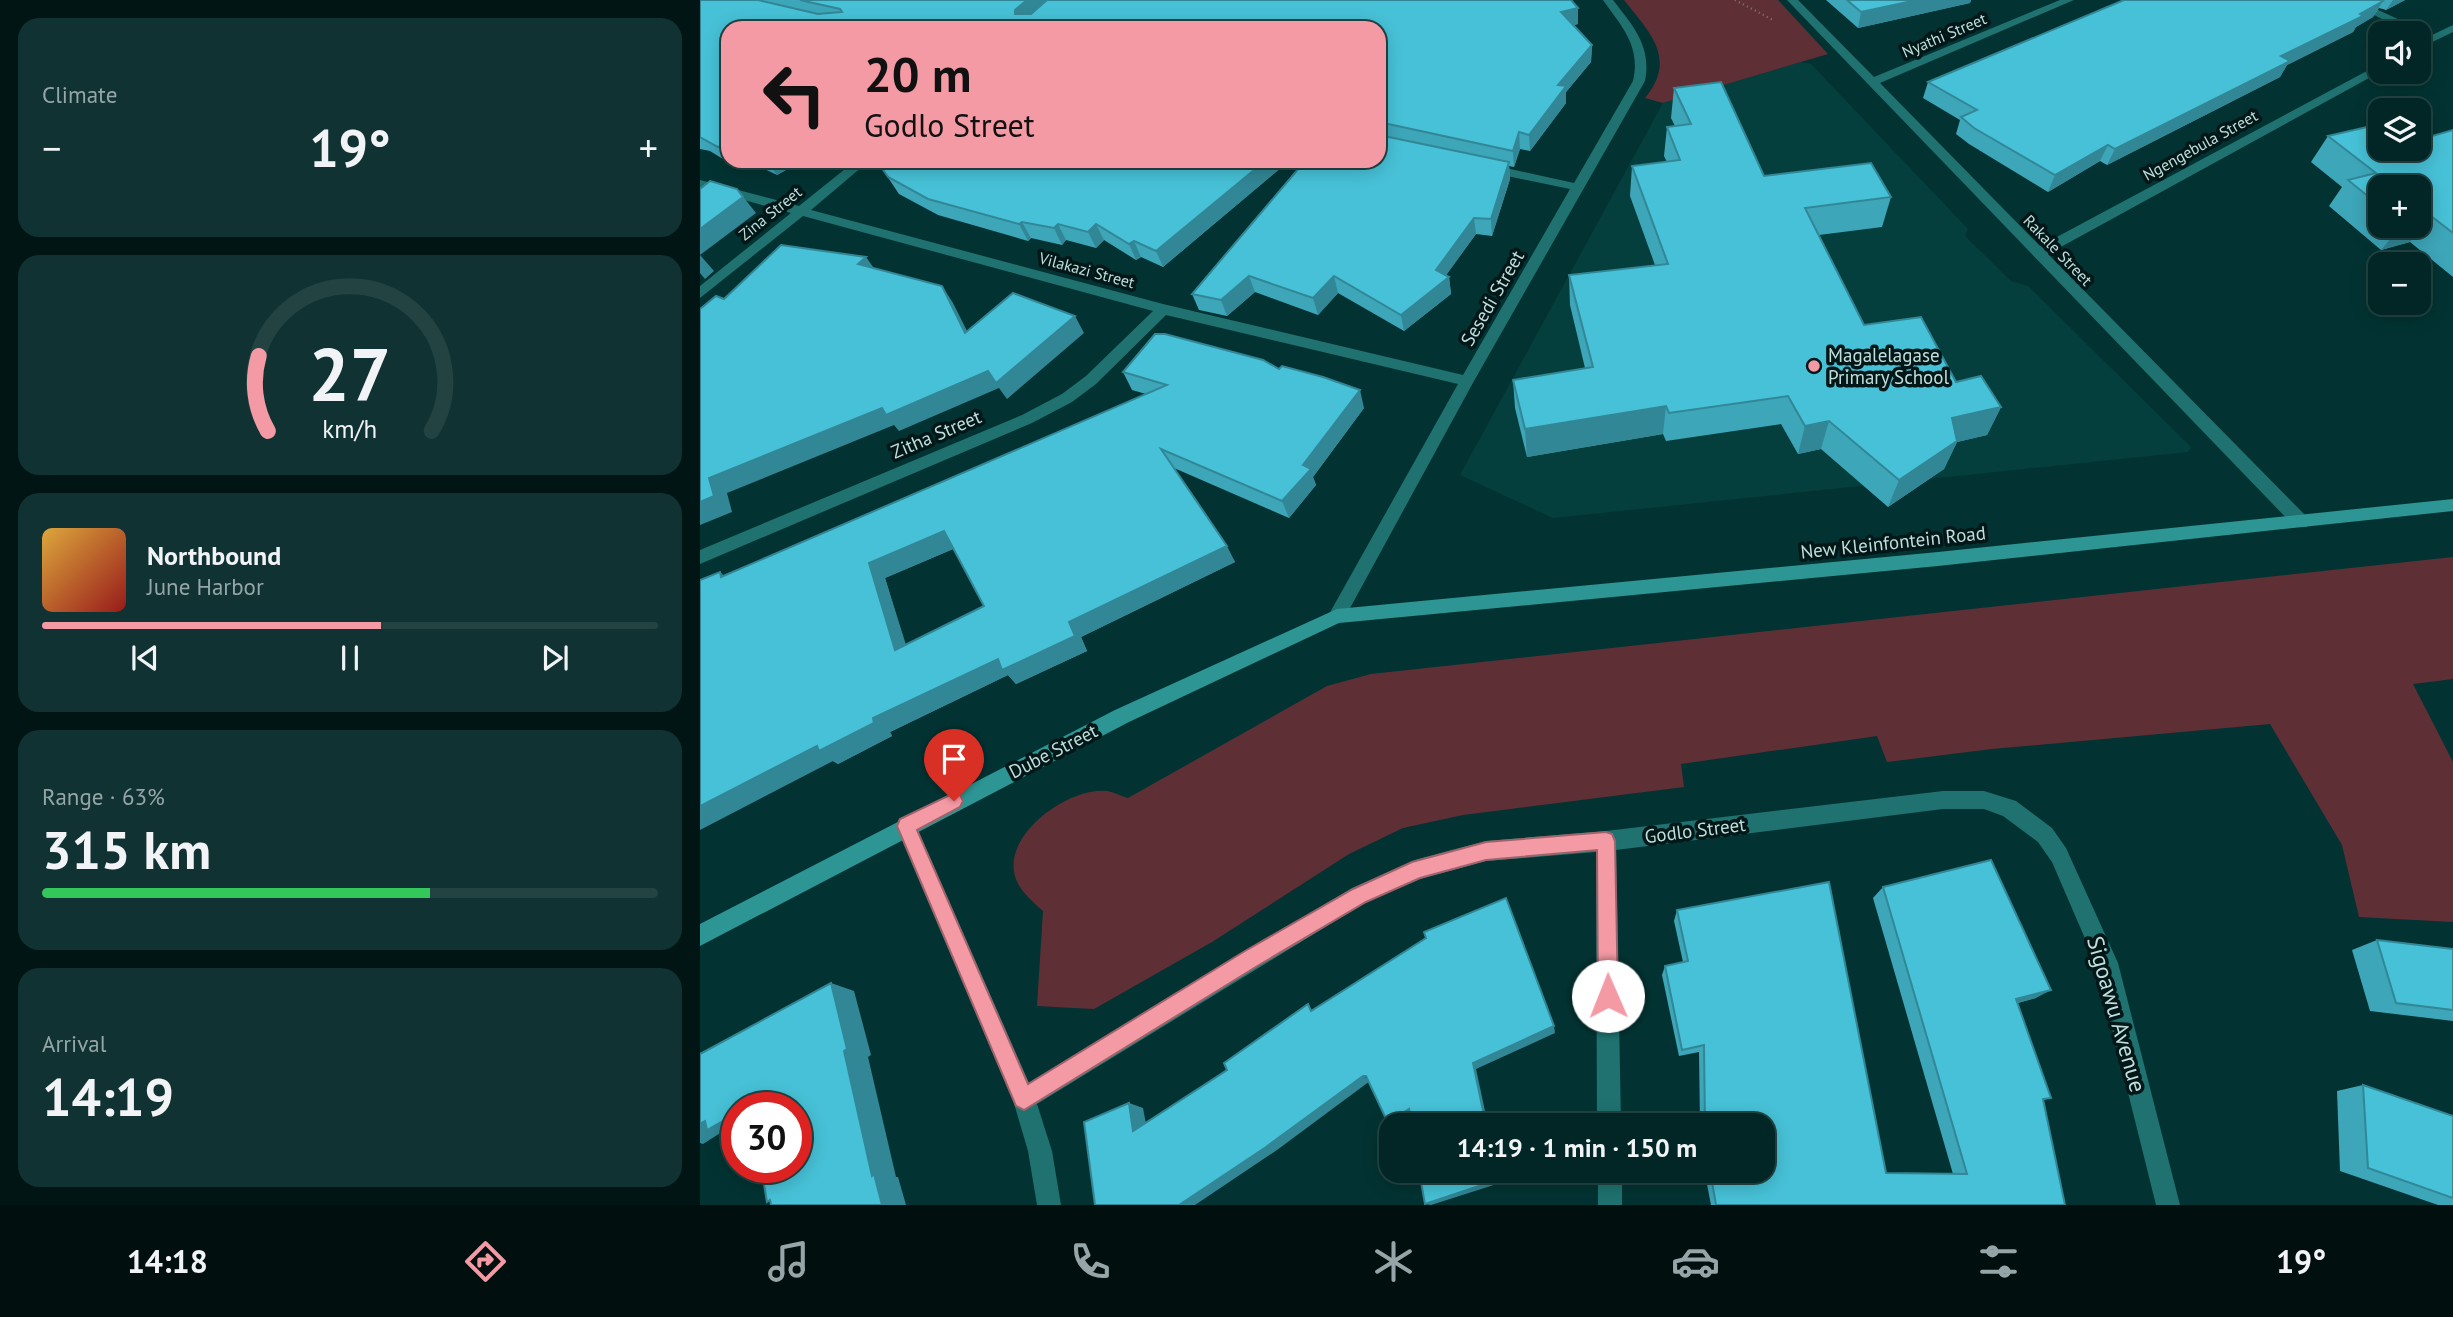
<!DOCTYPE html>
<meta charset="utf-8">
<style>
:root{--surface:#022626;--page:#103232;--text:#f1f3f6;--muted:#96a5a7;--line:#234343;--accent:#f49aa5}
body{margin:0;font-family:"PT Sans",sans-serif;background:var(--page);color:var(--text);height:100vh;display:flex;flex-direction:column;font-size:26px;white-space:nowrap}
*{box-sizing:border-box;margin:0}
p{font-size:23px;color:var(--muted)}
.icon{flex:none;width:38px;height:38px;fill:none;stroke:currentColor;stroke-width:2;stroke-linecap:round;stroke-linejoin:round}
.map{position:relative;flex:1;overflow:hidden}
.details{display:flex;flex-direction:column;gap:18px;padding:18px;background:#011515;width:700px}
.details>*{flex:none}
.top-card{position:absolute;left:21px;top:21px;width:665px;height:147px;border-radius:21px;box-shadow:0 4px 18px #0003,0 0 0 2px var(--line);background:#f49aa5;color:#111;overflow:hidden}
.controls{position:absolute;left:1668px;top:21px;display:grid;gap:14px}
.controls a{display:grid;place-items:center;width:63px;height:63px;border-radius:14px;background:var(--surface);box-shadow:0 4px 18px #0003,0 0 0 2px var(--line);font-size:35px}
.speed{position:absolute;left:21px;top:1092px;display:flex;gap:14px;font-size:35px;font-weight:700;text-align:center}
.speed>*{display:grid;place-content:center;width:91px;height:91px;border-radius:50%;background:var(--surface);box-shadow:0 4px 18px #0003,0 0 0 2px var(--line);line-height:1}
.speed .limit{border:10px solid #d22;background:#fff;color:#111}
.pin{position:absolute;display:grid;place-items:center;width:60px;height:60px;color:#fff;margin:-72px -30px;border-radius:50% 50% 50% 0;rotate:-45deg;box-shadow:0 0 7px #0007}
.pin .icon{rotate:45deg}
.me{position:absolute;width:77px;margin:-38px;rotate:359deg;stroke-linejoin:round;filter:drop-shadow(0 0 5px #0008)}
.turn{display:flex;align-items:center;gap:24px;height:147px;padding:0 28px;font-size:32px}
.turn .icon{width:91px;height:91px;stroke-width:2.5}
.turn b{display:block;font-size:49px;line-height:60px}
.big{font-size:52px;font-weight:700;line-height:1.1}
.details .tile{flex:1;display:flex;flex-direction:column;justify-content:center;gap:10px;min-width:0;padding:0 24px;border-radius:21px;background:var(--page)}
.details .dial{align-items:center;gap:0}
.dial svg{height:182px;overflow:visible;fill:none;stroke:var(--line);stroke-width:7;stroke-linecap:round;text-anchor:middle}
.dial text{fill:var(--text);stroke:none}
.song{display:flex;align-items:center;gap:21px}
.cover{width:84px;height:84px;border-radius:10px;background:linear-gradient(135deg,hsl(40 70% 55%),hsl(0 70% 35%))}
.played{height:7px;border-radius:4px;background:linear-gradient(90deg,var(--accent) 55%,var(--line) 55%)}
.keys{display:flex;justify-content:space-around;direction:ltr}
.heat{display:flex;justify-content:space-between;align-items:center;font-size:38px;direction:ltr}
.charge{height:10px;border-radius:5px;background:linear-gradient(90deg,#34c759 63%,var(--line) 0)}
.trip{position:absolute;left:679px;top:1113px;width:396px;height:70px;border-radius:21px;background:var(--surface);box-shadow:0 4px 18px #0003,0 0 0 2px var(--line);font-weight:700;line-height:70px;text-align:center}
.tabs{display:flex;height:112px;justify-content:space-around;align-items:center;background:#010f0f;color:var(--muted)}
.tabs .icon{width:49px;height:49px}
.tabs .on{color:var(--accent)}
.tabs b{font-size:32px;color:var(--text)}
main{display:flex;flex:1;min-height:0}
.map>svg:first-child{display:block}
.built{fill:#043f3e}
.green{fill:#5f2f36}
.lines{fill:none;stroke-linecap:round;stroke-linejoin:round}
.path{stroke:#5a8281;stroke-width:2.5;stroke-dasharray:1 3.5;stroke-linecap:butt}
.street{fill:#1f7270;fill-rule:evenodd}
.secondary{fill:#2d9593;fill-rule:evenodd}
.wall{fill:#3da6b9;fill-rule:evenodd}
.shaded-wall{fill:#328796}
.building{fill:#47c1d7;stroke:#328796;stroke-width:2;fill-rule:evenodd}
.route{fill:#f49aa5;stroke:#9f646b;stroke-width:2}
.poi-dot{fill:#f49aa5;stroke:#021818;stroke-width:2.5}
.labels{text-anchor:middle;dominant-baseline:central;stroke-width:7;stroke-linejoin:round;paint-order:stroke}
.far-street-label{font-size:16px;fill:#c1dddc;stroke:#021818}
.street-label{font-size:19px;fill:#c1dddc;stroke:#021818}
.poi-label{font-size:19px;fill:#c1dddc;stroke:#021818;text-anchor:start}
.near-street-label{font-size:23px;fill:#c1dddc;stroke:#021818}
</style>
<main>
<section class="details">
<div class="tile"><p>Climate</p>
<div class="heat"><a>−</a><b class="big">19°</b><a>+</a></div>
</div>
<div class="tile dial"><svg viewBox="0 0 100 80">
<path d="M14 69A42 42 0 1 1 86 69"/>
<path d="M14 69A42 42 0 0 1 10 36" stroke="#f49aa5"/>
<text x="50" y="56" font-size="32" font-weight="700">27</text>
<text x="50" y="72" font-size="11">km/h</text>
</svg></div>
<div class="tile">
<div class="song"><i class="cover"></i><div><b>Northbound</b><p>June Harbor</p></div></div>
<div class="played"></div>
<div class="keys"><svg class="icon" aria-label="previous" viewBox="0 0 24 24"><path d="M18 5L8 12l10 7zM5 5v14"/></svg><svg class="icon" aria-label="pause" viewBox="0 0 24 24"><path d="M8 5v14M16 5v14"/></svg><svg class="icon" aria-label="next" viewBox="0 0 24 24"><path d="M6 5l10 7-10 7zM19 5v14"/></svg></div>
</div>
<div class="tile"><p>Range · 63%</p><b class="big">315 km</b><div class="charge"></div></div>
<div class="tile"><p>Arrival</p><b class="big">14:19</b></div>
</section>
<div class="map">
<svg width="1753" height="1205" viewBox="0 0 1753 1205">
<rect width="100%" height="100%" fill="#023332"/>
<!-- built -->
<polygon class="built" points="1101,62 1111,64 1268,229 1265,236 1311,281 1328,286 1491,447 1488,452 853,518 760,475 963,103"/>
<!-- green -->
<g class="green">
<path d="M924,0H1078L1128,54L963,103L945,98C978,58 949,32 924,0Z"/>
<path d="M1753,557V679L1713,684L1753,762V922L1659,917L1642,845L1570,724L1292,749L1187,762L1177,736L981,764L984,787L763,815L703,828L649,854L512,942L394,1009L337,1006L343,911C331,900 317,889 314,872C307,831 370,787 407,791C414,792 421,796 428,798L627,686L671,674Z"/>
</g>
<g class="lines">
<!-- path -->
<polyline class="path" points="1035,0 1073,20"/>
<!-- street -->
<g class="street">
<path d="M903,0H913C933,26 952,46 945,81L774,381L643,621L637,623L631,621L628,616L758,384L466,315L396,384L372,402L332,423L0,564V550L322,415L362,394L386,376L453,311L103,216L0,298V286L91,213L0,188V180L99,206L155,161H169L111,210L463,304L763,375L870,189L788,172L782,168L788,164L874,183L933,81C941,46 922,27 903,0Z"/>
<polygon points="1087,0 1098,0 1174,77 1360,0 1374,0 1180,83 1340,246 1680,64 1680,72 1348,254 1607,517 1609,522 1607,527 1595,527"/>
<polygon points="1643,0 1657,0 1732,35 1753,25 1753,32 1718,49 1718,41 1723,39 1718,37 1718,33 1711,33"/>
<polygon points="1243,791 1284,791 1316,801 1352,828 1366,848 1418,963 1480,1205 1456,1205 1396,964 1352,862 1338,842 1303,816 1284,809 1243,809 916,850 921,1125 897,1125 896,852 786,861 720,879 666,902 337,1104 352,1151 361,1205 337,1205 328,1151 313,1100 196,826 199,819 206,816 213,819 329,1083 652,888 718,859 786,841 906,831"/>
<rect x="898" y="1171" width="24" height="34"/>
</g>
<!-- secondary -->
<polygon class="secondary" points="1753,499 1753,511 1238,566 639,623 429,722 0,946 0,924 415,710 637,609 1238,552"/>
</g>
<!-- wall -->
<g class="wall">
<polygon points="0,0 871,0 878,8 878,24 873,25 892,45 891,62 866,92 866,103 830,151 820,149 814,167 809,166 810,179 792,236 776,234 746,275 749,277 751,294 704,331 638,293 618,315 555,292 527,316 499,310 492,294 600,166 595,161 679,161 679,28 28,28 28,161 36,161 31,164 10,151 0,149"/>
<polygon points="1126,0 1271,0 1270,3 1158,28"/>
<polygon points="1424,0 1705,0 1686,10 1679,8 1673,17 1656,27 1653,32 1587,65 1580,77 1407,165 1400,161 1348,192 1269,144 1256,134 1260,120 1223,98 1228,82"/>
<polygon points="974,88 1064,176 1191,197 1182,227 1119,235 1164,325 1256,382 1301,407 1287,435 1257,442 1244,469 1188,507 1121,449 1098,454 1081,424 966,441 963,434 827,457 815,408 813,380 885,368 870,305 869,275 955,265 930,196 932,166 967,162 964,156 967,127 975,126 971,118"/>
<path d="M1753,130V277L1710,242L1681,250L1629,206L1642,187L1611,162L1628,136L1722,139ZM1680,187L1718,226H1680Z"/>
<polygon points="48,161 102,161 77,175"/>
<polygon points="177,161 589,161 463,267 441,257 436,260 404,240 396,248 366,240 362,245 331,238 328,241 238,215 199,194"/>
<path d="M423,372L664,408L613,477L616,485L589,518L474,468L535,562L381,637L387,651L316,684L308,675L190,732L192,736L138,764L133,761L20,572L24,576L446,394L432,390ZM253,549L284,606L205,645L185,578Z"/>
<polygon points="1183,887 1336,998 1318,1003 1351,1098 1343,1100 1365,1205 1011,1205 1006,1179 1001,1179 1001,1171 1062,1171 1062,1125 1000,1125 999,1052 979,1056 962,975 965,966 983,962 974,921 977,910 1186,1173 1253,1174 1173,898"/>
<polygon points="1677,940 1753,949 1753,1021 1670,1011 1652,950"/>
<polygon points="1663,1085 1753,1116 1753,1205 1738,1205 1640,1171 1637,1091"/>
</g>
<!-- shaded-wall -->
<g class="shaded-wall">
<polygon points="327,0 354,0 322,26 315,14 315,10"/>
<polygon points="1217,0 1271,0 1270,3 1158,28 1161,12"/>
<polygon points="1693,0 1705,0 1686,10"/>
<polygon points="1683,1 1673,17 1656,27 1653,32 1587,65 1580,77 1407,165 1415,149 1581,56"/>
<polygon points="878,8 878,24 861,29 861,12"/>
<polygon points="892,45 891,62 866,92 866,103 830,151 829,135 858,85"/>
<polygon points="819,132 820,149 814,167 813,151"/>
<polygon points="28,142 28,160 18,147"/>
<polygon points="1408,145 1400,161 1348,192 1355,175"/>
<polygon points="66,161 102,161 77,175"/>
<polygon points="565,161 589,161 463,267 456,251"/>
<polygon points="809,162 810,179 792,236 791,219"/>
<polygon points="37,189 56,213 0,255 0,229"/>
<polygon points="1731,216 1710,242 1681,250 1701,226 1718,226 1718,219"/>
<polygon points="774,218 776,234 739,285 749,277 751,294 704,331 701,315 736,270"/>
<polygon points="322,222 331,238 328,241 319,224"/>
<polygon points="358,224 366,240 362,245 354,228"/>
<polygon points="396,224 404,240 396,248 388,232"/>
<polygon points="434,241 441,257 436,260 429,244"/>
<polygon points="0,255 14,271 5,279 0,273"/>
<polygon points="166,257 178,274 158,264"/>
<polygon points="549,276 555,292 527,316 521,300"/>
<polygon points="634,276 638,293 618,315 613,298"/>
<polygon points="242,286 253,303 276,349 265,333"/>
<polygon points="375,316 384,333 307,399 299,388 199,431 194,425 27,493 32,512 0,525 0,502 9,478"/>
<polygon points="660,390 664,408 613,477 616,485 589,518 582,501 603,465"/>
<polygon points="966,406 963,434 827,457 825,429"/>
<polygon points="1301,407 1287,435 1257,442 1244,469 1188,507 1199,480 1252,418"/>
<polygon points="1129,421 1121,449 1098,454 1105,426"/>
<polygon points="244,531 258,547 185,578 212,664 195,650 169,563"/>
<polygon points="527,546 535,562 381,637 387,651 316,684 308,675 190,732 192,736 138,764 133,761 0,830 0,806 173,718"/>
<polygon points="131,983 154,991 171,1055 168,1057 196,1177 198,1177 206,1205 182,1205 172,1176 144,1051"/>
<polygon points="1351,990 1336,998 1302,1007 1316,999"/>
<polygon points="854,1026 855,1033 776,1069 788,1125 786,1125 773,1063"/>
<polygon points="663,1076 670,1081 577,1150 495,1205 479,1205"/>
<polygon points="429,1103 443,1108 448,1135 433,1131"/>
<polygon points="709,1109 714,1114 698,1125 691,1125 688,1123"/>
<polygon points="37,1113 37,1134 22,1132 3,1144 0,1143 0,1124 5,1121"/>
<polygon points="795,1171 798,1171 800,1183 731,1205 725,1204"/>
</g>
<!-- building -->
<g class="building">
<polygon points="0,0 58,0 118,14 142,12 140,9 100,0 327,0 315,10 315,14 331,14 347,0 871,0 878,8 861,12 892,45 858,85 866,86 829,135 819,132 813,151 679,122 679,28 28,28 28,142 18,147 0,137"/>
<polygon points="1147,0 1217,0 1161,12"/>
<polygon points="1424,0 1680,0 1683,1 1660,14 1663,16 1581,56 1590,61 1415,149 1408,145 1355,175 1274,128 1261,117 1277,110 1228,82"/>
<polygon points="1021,82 1064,176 1171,163 1191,197 1105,208 1164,325 1221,317 1256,382 1281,376 1301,407 1252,418 1257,441 1199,480 1129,421 1105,426 1088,396 969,413 966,406 825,429 813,380 893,367 869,275 968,264 932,166 980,160 967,127 991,124 974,88"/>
<polygon points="1680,124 1680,149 1718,149 1718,136 1722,139 1753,130 1753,233 1731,216 1718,219 1718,187 1680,187 1680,206 1648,180 1676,173 1628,136"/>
<polygon points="679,135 809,162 791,219 774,218 736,270 749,277 701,315 634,276 613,298 549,276 521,300 492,294 605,161 679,161"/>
<polygon points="177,161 565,161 456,251 434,241 429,244 396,224 388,232 358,224 354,228 322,222 319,224 228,199 188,177"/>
<polygon points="10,181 37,189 43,197 0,229 0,189"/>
<polygon points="81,245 166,257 158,264 242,286 265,333 313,293 375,316 296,383 288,371 186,415 182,408 9,478 14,496 0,502 0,309 16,296 24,299"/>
<path d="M455,334H465L563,360L579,369L582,366L623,377L660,390L603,465L611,469L582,501L461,449L527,546L369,622L375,636L302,670L298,659L173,718L174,723L119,751L117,746L0,806V580L20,572L21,577L467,385L423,372ZM244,531L284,606L195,650L169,563Z"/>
<polygon points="1291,860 1351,990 1316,999 1351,1098 1343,1099 1365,1205 1016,1205 1011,1176 1006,1176 1006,1171 1062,1171 1062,1125 1005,1125 1004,1045 982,1050 965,966 988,961 977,910 1129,882 1186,1173 1267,1174 1183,887"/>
<polygon points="806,898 854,1026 773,1063 786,1125 712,1125 709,1109 688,1123 666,1076 663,1076 566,1147 479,1205 395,1205 384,1122 429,1103 433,1131 527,1070 524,1063 608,1004 611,1011 726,938 724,932"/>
<polygon points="1677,940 1753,949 1753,1010 1696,1003"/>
<polygon points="131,983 147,1049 144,1051 172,1176 174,1174 182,1205 71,1205 70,1200 67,1202 61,1167 96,1167 96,1108 51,1108 51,1105 45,1108 37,1108 37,1113 7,1130 5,1121 0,1124 0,1054"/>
<polygon points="1663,1085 1753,1116 1753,1198 1668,1168"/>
<polygon points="719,1171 795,1171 797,1180 725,1204"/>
</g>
<!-- route -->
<polygon class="route" points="254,793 260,795 263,801 260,807 217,830 328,1084 545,951 653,889 712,862 786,842 906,832 912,834 915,841 918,996 915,1003 908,1006 901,1003 898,996 897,850 786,860 720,878 666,902 559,965 324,1110 316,1106 197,826 200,819"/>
<!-- markers -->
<circle class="poi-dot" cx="1114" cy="366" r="7"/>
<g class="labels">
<!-- far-street labels -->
<g class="far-street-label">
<text transform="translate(1244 35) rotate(-23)">Nyathi Street</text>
<text transform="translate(1500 145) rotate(-29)">Ngengebula Street</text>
<text transform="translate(70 213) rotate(-39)">Zina Street</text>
<text transform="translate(1358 250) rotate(46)">Rakale Street</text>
<text transform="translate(387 270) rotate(15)">Vilakazi Street</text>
</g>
<!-- street labels -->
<g class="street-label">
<text transform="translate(792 298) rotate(-60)">Sesedi Street</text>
<text transform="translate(236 434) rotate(-23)">Zitha Street</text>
<text transform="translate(1193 542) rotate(-6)">New Kleinfontein Road</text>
<text transform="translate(353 751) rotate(-27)">Dube Street</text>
<text transform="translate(995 830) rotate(-7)">Godlo Street</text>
</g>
<!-- poi labels -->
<g class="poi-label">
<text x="1128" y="355">Magalelagase<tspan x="1128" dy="22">Primary School</tspan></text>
</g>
<!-- near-street labels -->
<g class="near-street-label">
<text transform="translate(1417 1014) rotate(74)">Sigoawu Avenue</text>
</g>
</g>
</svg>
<div class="controls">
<a><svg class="icon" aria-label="sound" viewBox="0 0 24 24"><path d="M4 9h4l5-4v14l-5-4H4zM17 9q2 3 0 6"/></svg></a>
<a><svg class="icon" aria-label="layers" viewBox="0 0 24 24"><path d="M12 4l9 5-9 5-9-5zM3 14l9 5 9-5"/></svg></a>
<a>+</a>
<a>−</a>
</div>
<div class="speed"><div class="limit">30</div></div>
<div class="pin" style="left:254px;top:801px;background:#d93025"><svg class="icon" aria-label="arrive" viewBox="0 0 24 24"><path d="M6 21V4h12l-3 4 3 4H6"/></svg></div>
<svg class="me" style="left:908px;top:996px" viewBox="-20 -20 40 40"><circle r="19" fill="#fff"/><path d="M0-13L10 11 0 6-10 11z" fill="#f49aa5"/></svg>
<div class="trip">14:19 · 1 min · 150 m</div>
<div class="top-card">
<div class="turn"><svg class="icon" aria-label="left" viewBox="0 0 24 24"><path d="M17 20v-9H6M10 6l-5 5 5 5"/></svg><div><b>20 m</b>Godlo Street</div></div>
</div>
</div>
</main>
<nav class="tabs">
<b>14:18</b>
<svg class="icon on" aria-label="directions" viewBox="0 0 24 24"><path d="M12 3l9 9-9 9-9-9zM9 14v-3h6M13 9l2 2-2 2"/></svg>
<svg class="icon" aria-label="music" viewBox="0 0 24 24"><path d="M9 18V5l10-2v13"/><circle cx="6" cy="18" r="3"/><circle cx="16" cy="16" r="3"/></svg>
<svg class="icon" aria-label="phone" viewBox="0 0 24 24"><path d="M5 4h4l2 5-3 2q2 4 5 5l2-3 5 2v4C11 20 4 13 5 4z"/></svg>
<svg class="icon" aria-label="climate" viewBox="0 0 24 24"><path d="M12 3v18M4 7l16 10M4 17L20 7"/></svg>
<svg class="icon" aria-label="car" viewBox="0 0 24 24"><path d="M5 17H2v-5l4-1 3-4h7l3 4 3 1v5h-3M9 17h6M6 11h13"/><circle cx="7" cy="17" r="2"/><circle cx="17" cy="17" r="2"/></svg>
<svg class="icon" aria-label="filters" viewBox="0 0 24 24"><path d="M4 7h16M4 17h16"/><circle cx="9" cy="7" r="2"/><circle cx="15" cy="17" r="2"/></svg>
<b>19°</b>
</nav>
